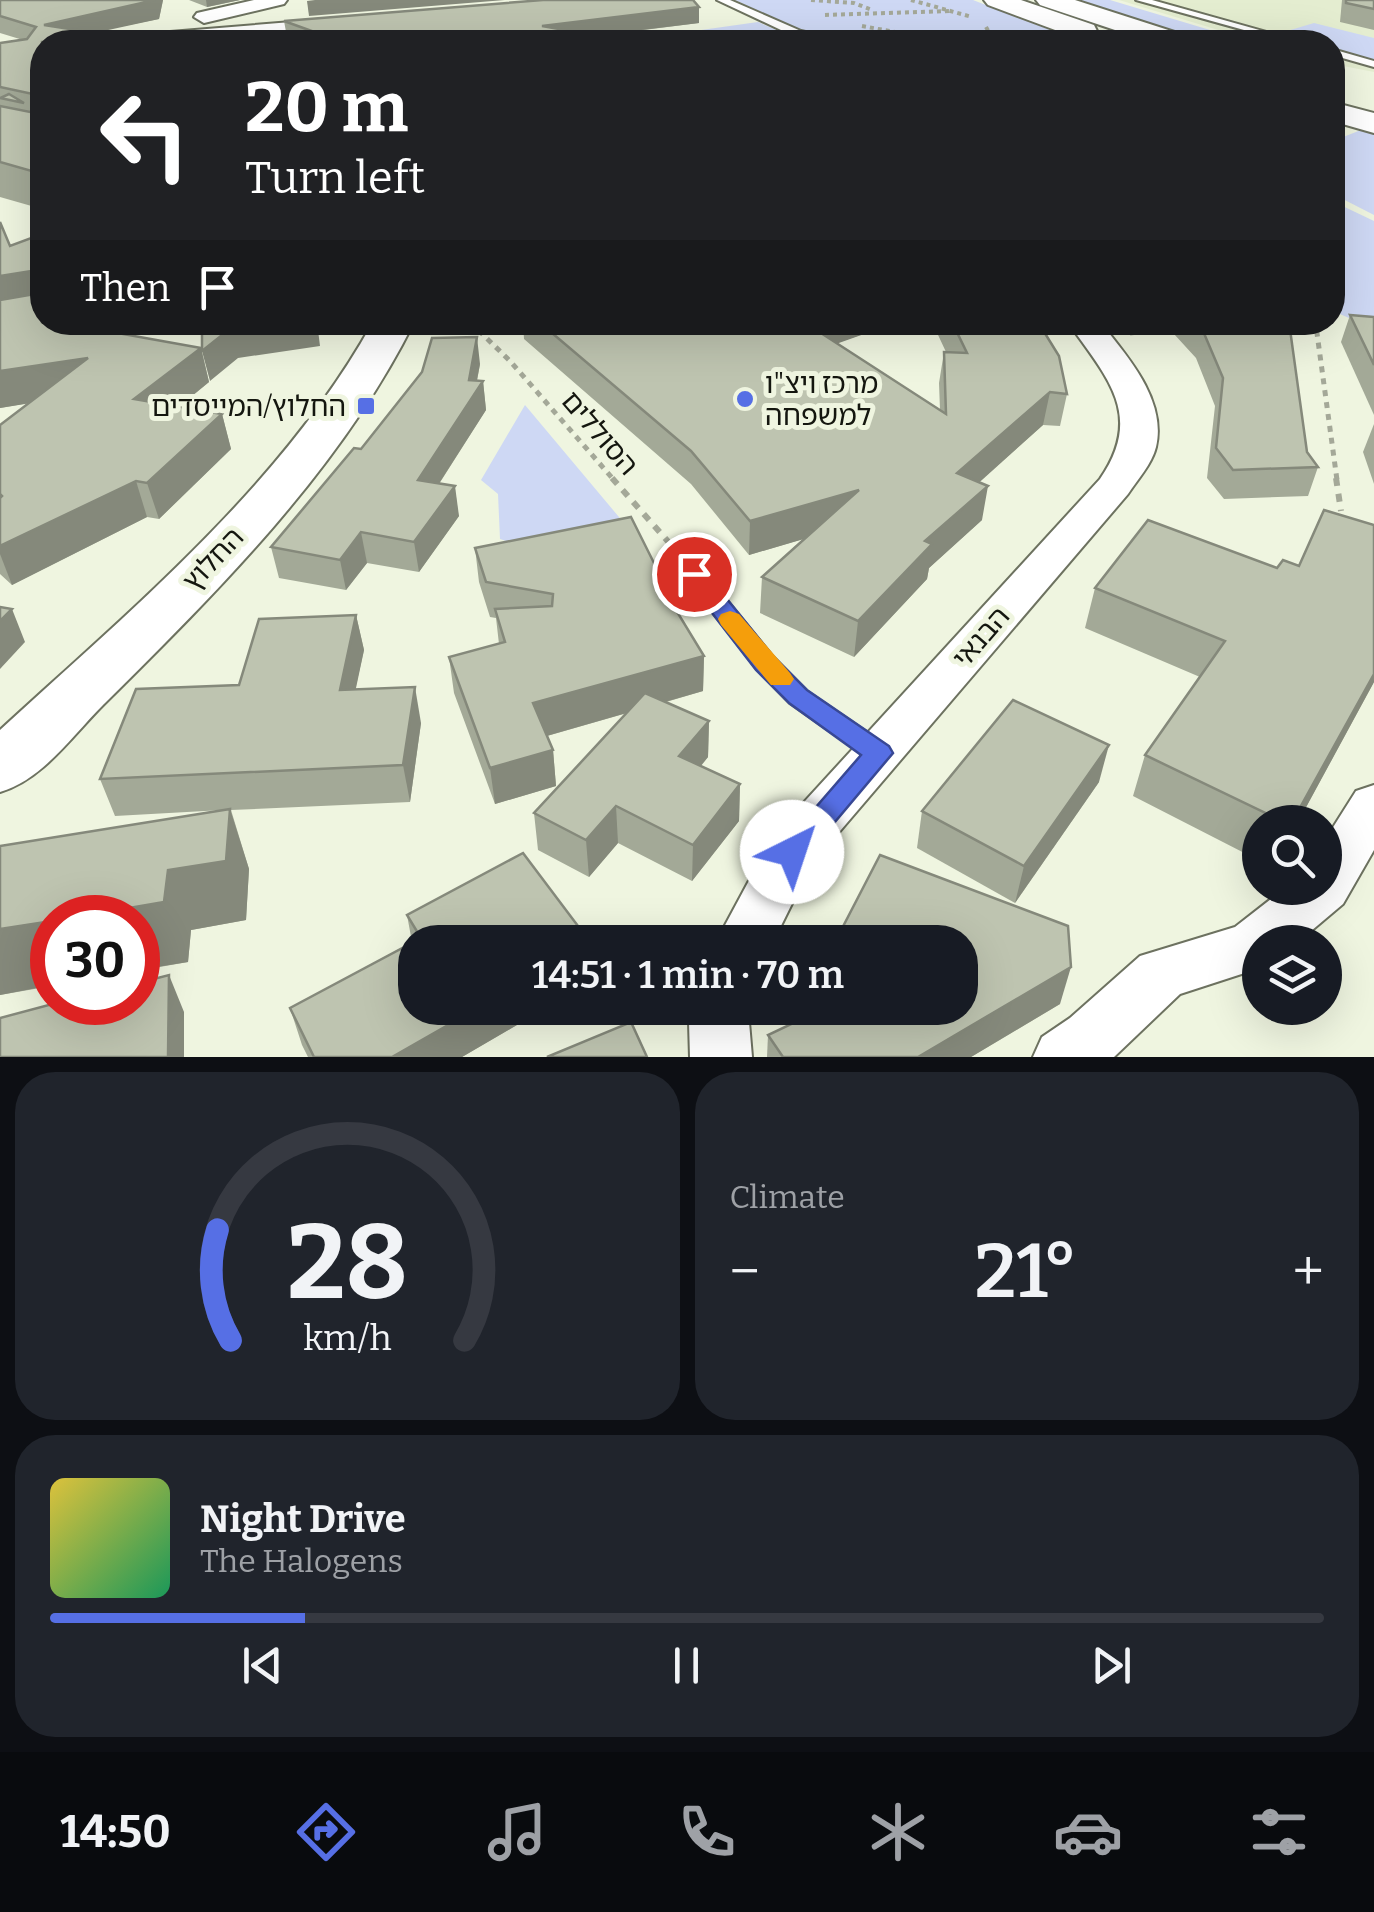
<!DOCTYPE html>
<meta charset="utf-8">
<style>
:root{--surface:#171b24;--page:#20242c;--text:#f1f3f6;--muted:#9ea1a6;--line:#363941;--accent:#566fe5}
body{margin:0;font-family:Bitter,"Noto Sans Hebrew",serif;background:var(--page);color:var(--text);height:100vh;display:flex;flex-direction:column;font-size:38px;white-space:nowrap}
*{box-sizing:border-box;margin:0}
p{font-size:32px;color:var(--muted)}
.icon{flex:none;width:55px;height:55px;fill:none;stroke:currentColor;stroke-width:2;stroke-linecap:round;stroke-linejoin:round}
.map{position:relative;height:1057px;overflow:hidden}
.panel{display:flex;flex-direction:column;gap:15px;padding:15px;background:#0d0f14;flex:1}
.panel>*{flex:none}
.top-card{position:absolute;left:30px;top:30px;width:1315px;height:305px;border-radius:40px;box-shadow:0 10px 40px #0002;background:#202124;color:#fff;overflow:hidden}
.fabs{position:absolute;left:1242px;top:805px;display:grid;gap:20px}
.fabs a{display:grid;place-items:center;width:100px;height:100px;border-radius:50%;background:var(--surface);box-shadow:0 10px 40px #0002;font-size:50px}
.speed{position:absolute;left:30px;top:895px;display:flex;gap:20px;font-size:50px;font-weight:700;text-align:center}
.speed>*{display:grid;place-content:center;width:130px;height:130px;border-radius:50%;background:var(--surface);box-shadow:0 10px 40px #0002;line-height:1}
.speed .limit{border:15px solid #d22;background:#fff;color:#111}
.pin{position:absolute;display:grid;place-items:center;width:85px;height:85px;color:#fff;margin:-42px;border:5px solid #fff;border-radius:50%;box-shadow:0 2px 10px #0007}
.me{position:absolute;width:110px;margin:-55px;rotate:41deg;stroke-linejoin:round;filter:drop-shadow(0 0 8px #0008)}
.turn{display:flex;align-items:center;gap:35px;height:210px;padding:0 50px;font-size:45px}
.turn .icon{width:130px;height:130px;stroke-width:2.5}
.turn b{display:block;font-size:70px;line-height:85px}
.then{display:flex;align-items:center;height:95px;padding:0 50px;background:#0003;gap:20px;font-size:38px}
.big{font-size:75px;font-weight:600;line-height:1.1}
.panel .widget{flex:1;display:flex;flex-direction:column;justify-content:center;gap:15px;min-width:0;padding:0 35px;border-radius:40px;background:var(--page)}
.panel .dial{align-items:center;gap:0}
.dial svg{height:260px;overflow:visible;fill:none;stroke:var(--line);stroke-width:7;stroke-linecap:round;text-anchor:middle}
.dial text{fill:var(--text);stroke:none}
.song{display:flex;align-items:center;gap:30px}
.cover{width:120px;height:120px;border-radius:15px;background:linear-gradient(135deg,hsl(50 70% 55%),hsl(150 70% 35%))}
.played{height:10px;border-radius:5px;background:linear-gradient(90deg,var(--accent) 20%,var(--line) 20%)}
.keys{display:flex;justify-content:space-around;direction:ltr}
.heat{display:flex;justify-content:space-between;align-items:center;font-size:55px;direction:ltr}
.panel .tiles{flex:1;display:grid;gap:15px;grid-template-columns:1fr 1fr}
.widget:last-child{grid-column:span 2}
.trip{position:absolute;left:398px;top:925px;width:580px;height:100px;border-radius:40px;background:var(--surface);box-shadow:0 10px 40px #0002;font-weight:600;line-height:100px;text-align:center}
.tab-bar{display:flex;height:160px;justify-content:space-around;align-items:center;background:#090b0e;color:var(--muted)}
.tab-bar .icon{width:70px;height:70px}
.tab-bar .selected{color:var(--accent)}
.tab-bar b{font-size:45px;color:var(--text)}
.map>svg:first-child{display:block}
.built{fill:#e4edd0}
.green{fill:#ced8f4}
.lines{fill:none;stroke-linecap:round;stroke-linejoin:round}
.service-casing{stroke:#6d7260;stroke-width:4}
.minor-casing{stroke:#6d7260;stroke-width:4}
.tertiary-casing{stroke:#6d7260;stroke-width:4}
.motorway-casing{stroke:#6d7260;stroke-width:4}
.path-far2{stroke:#a4a898;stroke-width:4;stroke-dasharray:4 4;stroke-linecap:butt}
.path-far1{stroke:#a4a898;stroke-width:5;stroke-dasharray:6 6;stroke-linecap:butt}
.path{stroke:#a4a898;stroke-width:6;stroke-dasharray:8 8;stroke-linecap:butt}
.service{fill:#fff;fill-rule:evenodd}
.minor{fill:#fff;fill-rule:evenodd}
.tertiary{fill:#fff;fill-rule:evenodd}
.motorway{fill:#fff;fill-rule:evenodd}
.wall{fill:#a3a997}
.shaded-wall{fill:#85897b}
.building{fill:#bec4b0;stroke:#85897b;stroke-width:2.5}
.route{fill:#566fe5;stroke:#384895;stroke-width:2.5}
.slow{fill:#f59e0b}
.poi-dot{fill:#566fe5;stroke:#eff5e0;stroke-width:4}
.labels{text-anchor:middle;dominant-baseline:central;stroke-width:10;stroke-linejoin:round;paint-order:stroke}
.poi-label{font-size:28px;fill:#14160f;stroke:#eff5e0;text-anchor:start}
.street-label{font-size:28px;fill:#14160f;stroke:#eff5e0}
</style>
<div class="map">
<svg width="1374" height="1057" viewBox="0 0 1374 1057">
<rect width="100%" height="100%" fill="#eff5e0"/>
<!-- built -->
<polygon class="built" points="1119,0 1374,0 1374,72 1333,64 1332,42 1258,42"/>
<!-- green -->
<g class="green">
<polygon points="735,0 973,0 1081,42 856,42 802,31"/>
<polygon points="1077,0 1110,0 1250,42 1208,42"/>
<polygon points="758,22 793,37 824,42 661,41 687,32"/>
<polygon points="1314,23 1374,38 1374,60 1333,49 1332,42 1309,42 1277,34"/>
<polygon points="1361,130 1374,134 1374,215 1333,194 1333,141"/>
<polygon points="1332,201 1374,221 1374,329 1333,311"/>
<polygon points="525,405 629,529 544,553 500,539 498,494 481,480"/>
</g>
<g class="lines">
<defs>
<g id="service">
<path d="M717,0H730L801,31L850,42C831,43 800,32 786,34C775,36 768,42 755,42L781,30Z"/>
<polygon points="1136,0 1152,0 1302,42 1287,42"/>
<polygon points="1332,49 1374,61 1374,67 1332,55"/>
<polygon points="694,567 701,569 773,657 806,691 888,747 891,753 888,759 879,762 870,759 790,703 757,669 687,579 684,574 687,569"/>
</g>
<g id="minor">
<polygon points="254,0 287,0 284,4 204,23 194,17 197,13"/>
<polygon points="341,18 351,24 348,28 188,42 111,42 121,36"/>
<path d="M1068,322H1100C1127,356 1167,400 1156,447C1152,464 1137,480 1128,494L811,865L773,942H716L773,836L1100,479C1145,414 1106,377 1068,322Z"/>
<polygon points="1374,785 1374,850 1343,904 1298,942 1260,942 1260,968 1180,994 1114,1057 1033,1057 1042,1037 1070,1018 1140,956 1235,927 1285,888 1325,888 1325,840 1356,791"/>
<polygon points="693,1008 753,1008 749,1022 752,1057 690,1057 689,1022"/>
</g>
<path id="tertiary" d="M373,322H414C341,469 218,591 103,705C72,736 42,780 0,792V730C134,607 284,483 373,322Z"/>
<g id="motorway">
<polygon points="984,0 1021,0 1094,25 1097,31 1084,39 1074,37 988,5"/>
<polygon points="1036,0 1075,0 1187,36 1191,42 1151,42 1040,5"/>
<polygon points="1332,102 1374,113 1374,133 1332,121"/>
</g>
</defs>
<!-- service casing -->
<use href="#service" class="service-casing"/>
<!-- minor casing -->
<use href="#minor" class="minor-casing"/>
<!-- tertiary casing -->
<use href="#tertiary" class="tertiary-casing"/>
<!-- motorway casing -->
<use href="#motorway" class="motorway-casing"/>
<!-- path-far2 -->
<g class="path-far2">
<polyline points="811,0 854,3 872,10"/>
<polyline points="911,0 972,17"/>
<polyline points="825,15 949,11"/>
<polyline points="862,26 950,42"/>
<polyline points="986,27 995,42"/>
</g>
<!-- path-far1 -->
<g class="path-far1">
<polyline points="470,322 510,361 614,480"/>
<polyline points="1310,322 1316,326 1337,480"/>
<polyline points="1130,333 1177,328"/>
</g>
<!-- path -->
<g class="path">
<polyline points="612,478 680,555"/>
<polyline points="1336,478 1341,511"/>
</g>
<!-- service -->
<use href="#service" class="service"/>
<!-- minor -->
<use href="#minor" class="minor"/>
<!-- tertiary -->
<use href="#tertiary" class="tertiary"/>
<!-- motorway -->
<use href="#motorway" class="motorway"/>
</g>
<!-- wall -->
<g class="wall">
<polygon points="0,0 163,0 159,19 42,42 42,209 0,197 0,43 23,40 0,33"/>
<polygon points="189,0 240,0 207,7"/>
<polygon points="1342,0 1374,0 1374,30 1340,22"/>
<polygon points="699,7 699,23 596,36 632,42 301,42 287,37 284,21"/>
<polygon points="0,222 10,246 106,331 201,348 209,382 179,407 222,414 231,449 159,519 147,517 12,585 0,574 0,425 29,403 0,408"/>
<polygon points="1350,315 1374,317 1374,415 1341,342"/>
<polygon points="523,322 898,322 837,343 940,410 939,383 944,352 946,352 932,322 1038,322 1067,394 1060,426 1043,425 979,482 982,520 929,568 927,579 854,657 760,613 762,577 803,539 749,555 691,484 524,339"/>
<polygon points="1163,322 1289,322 1307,452 1318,467 1308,496 1224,499 1207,478 1215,406 1196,358"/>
<polygon points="480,364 477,381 483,381 486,410 439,484 459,516 419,572 367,563 346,590 279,578 271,547 361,449"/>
<polygon points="1374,424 1374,484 1363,452"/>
<polygon points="475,548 660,582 704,656 703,691 666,702 709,721 708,757 701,766 740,784 739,821 692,881 618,843 589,877 538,850 534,813 627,713 547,736 553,750 556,786 495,804 454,693 449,657 499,644 496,618 490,617 479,582"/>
<polygon points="1095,588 1374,682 1298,822 1260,822 1260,861 1133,796 1145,755 1200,677 1085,628"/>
<polygon points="356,615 364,650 355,690 421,723 410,802 231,810 249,869 246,920 191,930 188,962 0,995 0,846 223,810 115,816 100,779 239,685"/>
<polygon points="1099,782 1015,903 917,848 922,811"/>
<polygon points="523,853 415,1008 546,1008 462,1057 308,1057 302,1045 290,1008 412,942 407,915"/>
<polygon points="1060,1004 971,1057 767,1057 768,1035"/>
</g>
<!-- shaded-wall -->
<g class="shaded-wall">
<polygon points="155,0 163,0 159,19 53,42 44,25"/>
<polygon points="206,0 240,0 207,7"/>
<polygon points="315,0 505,0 309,16 307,1"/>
<polygon points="699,7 699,23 543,42 542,26"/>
<polygon points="42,169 42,195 35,172"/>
<polygon points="31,271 40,302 0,310 0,276"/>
<polygon points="95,322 107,322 105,362 95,329"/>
<polygon points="274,322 317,322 320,346 238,358 210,381 202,351 231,328"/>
<polygon points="810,322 898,322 805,355 807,324"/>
<polygon points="477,337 480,364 474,395 483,381 486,410 422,510 418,480 469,380"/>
<polygon points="201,348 209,382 145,434 134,399"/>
<polygon points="88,358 99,392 0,408 0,371"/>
<polygon points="1050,392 1043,425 952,507 957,473"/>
<polygon points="222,414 231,449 159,519 147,483"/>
<polygon points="136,481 147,517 12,585 0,554 0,546"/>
<polygon points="455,486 459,516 419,572 414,542"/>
<polygon points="988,486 982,520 929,568 927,579 854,657 858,621 925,541"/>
<polygon points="859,490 855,524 749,555 750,521"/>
<polygon points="361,532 367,563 346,590 340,560"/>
<polygon points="12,609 25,642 0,669 0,621"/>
<polygon points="356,615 364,650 348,726 340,690"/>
<polygon points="704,656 703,691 536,739 533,703"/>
<polygon points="1374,674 1374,682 1298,822 1292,822"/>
<polygon points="415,687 421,723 410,802 403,765"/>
<polygon points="709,721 708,757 679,792 679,756"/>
<polygon points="1109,745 1099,782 1015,903 1024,866"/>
<polygon points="553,750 556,786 495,804 490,768"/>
<polygon points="740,784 739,821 692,881 693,845"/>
<polygon points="616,806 618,843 589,877 586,840"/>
<polygon points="230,809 249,869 246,920 191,930 188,962 138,970 138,918 71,918 168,870"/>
<polygon points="52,921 52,985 0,995 0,929"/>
<polygon points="1071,967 1060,1004 971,1057 918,1057"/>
<polygon points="169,975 184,1012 184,1057 168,1057"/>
<polygon points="478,1008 546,1008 462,1057 392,1057"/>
</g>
<!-- building -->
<g class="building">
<polygon points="0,0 155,0 44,25 147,41 42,42 42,96 0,87 0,43 27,39 36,27 0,16"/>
<polygon points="543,0 693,0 699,7 542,26 632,42 342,42 284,21"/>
<polygon points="1346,0 1374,0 1374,9 1346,3"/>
<polygon points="928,36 940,42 874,42"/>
<polygon points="9,94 24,103 0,98"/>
<polygon points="35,94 42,99 42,169 35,172 0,162 0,106 30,112 35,108"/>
<polygon points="0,222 10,246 42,234 42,289 35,286 35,274 31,271 0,276"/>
<polygon points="42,290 42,322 95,322 95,329 201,348 134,399 222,414 147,483 136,481 0,546 0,498 2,496 0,494 0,425 88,358 0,371 0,300 40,293"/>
<polygon points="1350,315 1374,317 1374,365"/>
<polygon points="202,322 274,322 231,328 202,351"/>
<polygon points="539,322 810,322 807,324 946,414 944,352 967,353 952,322 1038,322 1059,356 1067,394 1050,392 957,473 988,486 925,541 932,544 858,621 762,577 859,490 750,521 691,451"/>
<polygon points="1195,322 1289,322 1307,452 1318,467 1233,470 1216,448 1223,378 1203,331"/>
<polygon points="477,337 469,380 483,381 418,480 455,486 414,542 361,532 340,560 271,547 354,448 361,449 422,372 432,338"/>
<polygon points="1324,510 1374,525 1374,674 1292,822 1284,822 1145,755 1225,641 1095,588 1148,520 1277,568 1283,560 1299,566"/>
<polygon points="631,517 659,573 654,574 704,656 533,703 553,750 490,768 449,657 505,642 495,609 552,606 553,594 486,582 475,548"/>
<polygon points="0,607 12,609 0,621"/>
<polygon points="356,615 340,690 415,687 403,765 100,779 136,689 239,685 259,619"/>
<polygon points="645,693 709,721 679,756 740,784 693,845 616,806 586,840 534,813"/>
<polygon points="1013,700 1109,745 1024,866 922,811"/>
<polygon points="230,809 226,861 168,870 164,902 71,918 52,918 52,921 0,929 0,846"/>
<polygon points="523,853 590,942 415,942 415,1008 478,1008 392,1057 314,1057 290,1008 421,938 407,915"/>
<polygon points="880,855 1068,926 1071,967 918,1057 783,1057 768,1035 825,1008 960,1008 960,942 835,942"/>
<polygon points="169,975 168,1057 0,1057 0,1018 60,1002 138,1002 138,983"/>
<polygon points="631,1022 647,1057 547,1057"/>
</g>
<!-- route -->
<polygon class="route" points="694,566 702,568 774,657 807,690 889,746 893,753 803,860 792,864 782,860 777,852 861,755 789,703 756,670 682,574"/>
<!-- slow -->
<polygon class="slow" points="730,611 739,614 790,673 794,679 790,685 771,685 721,625 718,619 721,614"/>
<!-- markers -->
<g class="poi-dot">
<circle cx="745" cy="399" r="10"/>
<rect x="356" y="396" width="20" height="20" rx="5"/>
</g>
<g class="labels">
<!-- poi labels -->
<g class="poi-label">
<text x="765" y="383">מרכז ויצ"ו<tspan x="765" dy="32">למשפחה</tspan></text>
<text x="346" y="406" text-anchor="end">החלוץ/המייסדים</text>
</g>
<!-- street labels -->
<g class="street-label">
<text transform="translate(600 433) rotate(49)">הסוללים</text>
<text transform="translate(213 559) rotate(-47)">החלוץ</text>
<text transform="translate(981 637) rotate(-49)">הבנאי</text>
</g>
</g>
</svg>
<div class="fabs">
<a><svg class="icon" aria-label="search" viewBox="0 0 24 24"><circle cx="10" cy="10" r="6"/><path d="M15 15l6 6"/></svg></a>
<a><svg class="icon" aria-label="layers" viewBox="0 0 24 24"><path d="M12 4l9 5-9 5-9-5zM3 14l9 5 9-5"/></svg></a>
</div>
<div class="speed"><div class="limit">30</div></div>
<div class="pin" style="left:694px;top:574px;background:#d93025"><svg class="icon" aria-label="arrive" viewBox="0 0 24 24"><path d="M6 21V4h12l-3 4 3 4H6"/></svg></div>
<svg class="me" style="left:792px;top:852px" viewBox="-20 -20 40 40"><circle r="19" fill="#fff"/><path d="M0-13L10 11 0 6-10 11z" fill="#566fe5"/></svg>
<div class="trip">14:51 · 1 min · 70 m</div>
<div class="top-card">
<div class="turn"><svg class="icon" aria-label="left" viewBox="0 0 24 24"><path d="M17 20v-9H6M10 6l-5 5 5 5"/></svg><div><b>20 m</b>Turn left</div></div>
<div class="then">Then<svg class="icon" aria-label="arrive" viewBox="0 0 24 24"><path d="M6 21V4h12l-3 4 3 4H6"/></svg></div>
</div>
</div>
<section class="panel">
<div class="tiles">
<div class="widget dial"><svg viewBox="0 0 100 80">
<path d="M14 69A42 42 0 1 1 86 69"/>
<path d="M14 69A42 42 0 0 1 10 35" stroke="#566fe5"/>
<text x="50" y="56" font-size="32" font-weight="700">28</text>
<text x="50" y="72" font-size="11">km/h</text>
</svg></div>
<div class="widget"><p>Climate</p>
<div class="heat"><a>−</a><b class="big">21°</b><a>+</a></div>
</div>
<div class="widget">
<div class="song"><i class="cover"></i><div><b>Night Drive</b><p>The Halogens</p></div></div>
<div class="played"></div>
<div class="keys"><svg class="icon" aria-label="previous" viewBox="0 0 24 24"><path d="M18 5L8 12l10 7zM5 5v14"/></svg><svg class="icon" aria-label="pause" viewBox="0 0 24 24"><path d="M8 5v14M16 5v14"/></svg><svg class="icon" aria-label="next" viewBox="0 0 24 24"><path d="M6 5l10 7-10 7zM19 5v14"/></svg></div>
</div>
</div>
</section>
<nav class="tab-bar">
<b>14:50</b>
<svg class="icon selected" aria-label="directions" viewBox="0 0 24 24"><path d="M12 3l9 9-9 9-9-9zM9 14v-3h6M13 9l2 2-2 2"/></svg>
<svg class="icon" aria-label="music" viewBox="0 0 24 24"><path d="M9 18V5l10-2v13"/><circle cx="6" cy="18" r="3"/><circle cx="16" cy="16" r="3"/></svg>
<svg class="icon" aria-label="phone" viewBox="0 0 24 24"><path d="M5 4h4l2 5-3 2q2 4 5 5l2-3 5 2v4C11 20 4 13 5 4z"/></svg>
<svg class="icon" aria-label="climate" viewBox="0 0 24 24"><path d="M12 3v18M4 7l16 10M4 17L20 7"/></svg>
<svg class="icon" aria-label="car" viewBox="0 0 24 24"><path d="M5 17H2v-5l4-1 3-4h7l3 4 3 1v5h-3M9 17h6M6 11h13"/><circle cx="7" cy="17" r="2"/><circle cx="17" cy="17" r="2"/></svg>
<svg class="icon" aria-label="filters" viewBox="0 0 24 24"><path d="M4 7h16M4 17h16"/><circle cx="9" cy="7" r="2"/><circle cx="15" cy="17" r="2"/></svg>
</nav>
